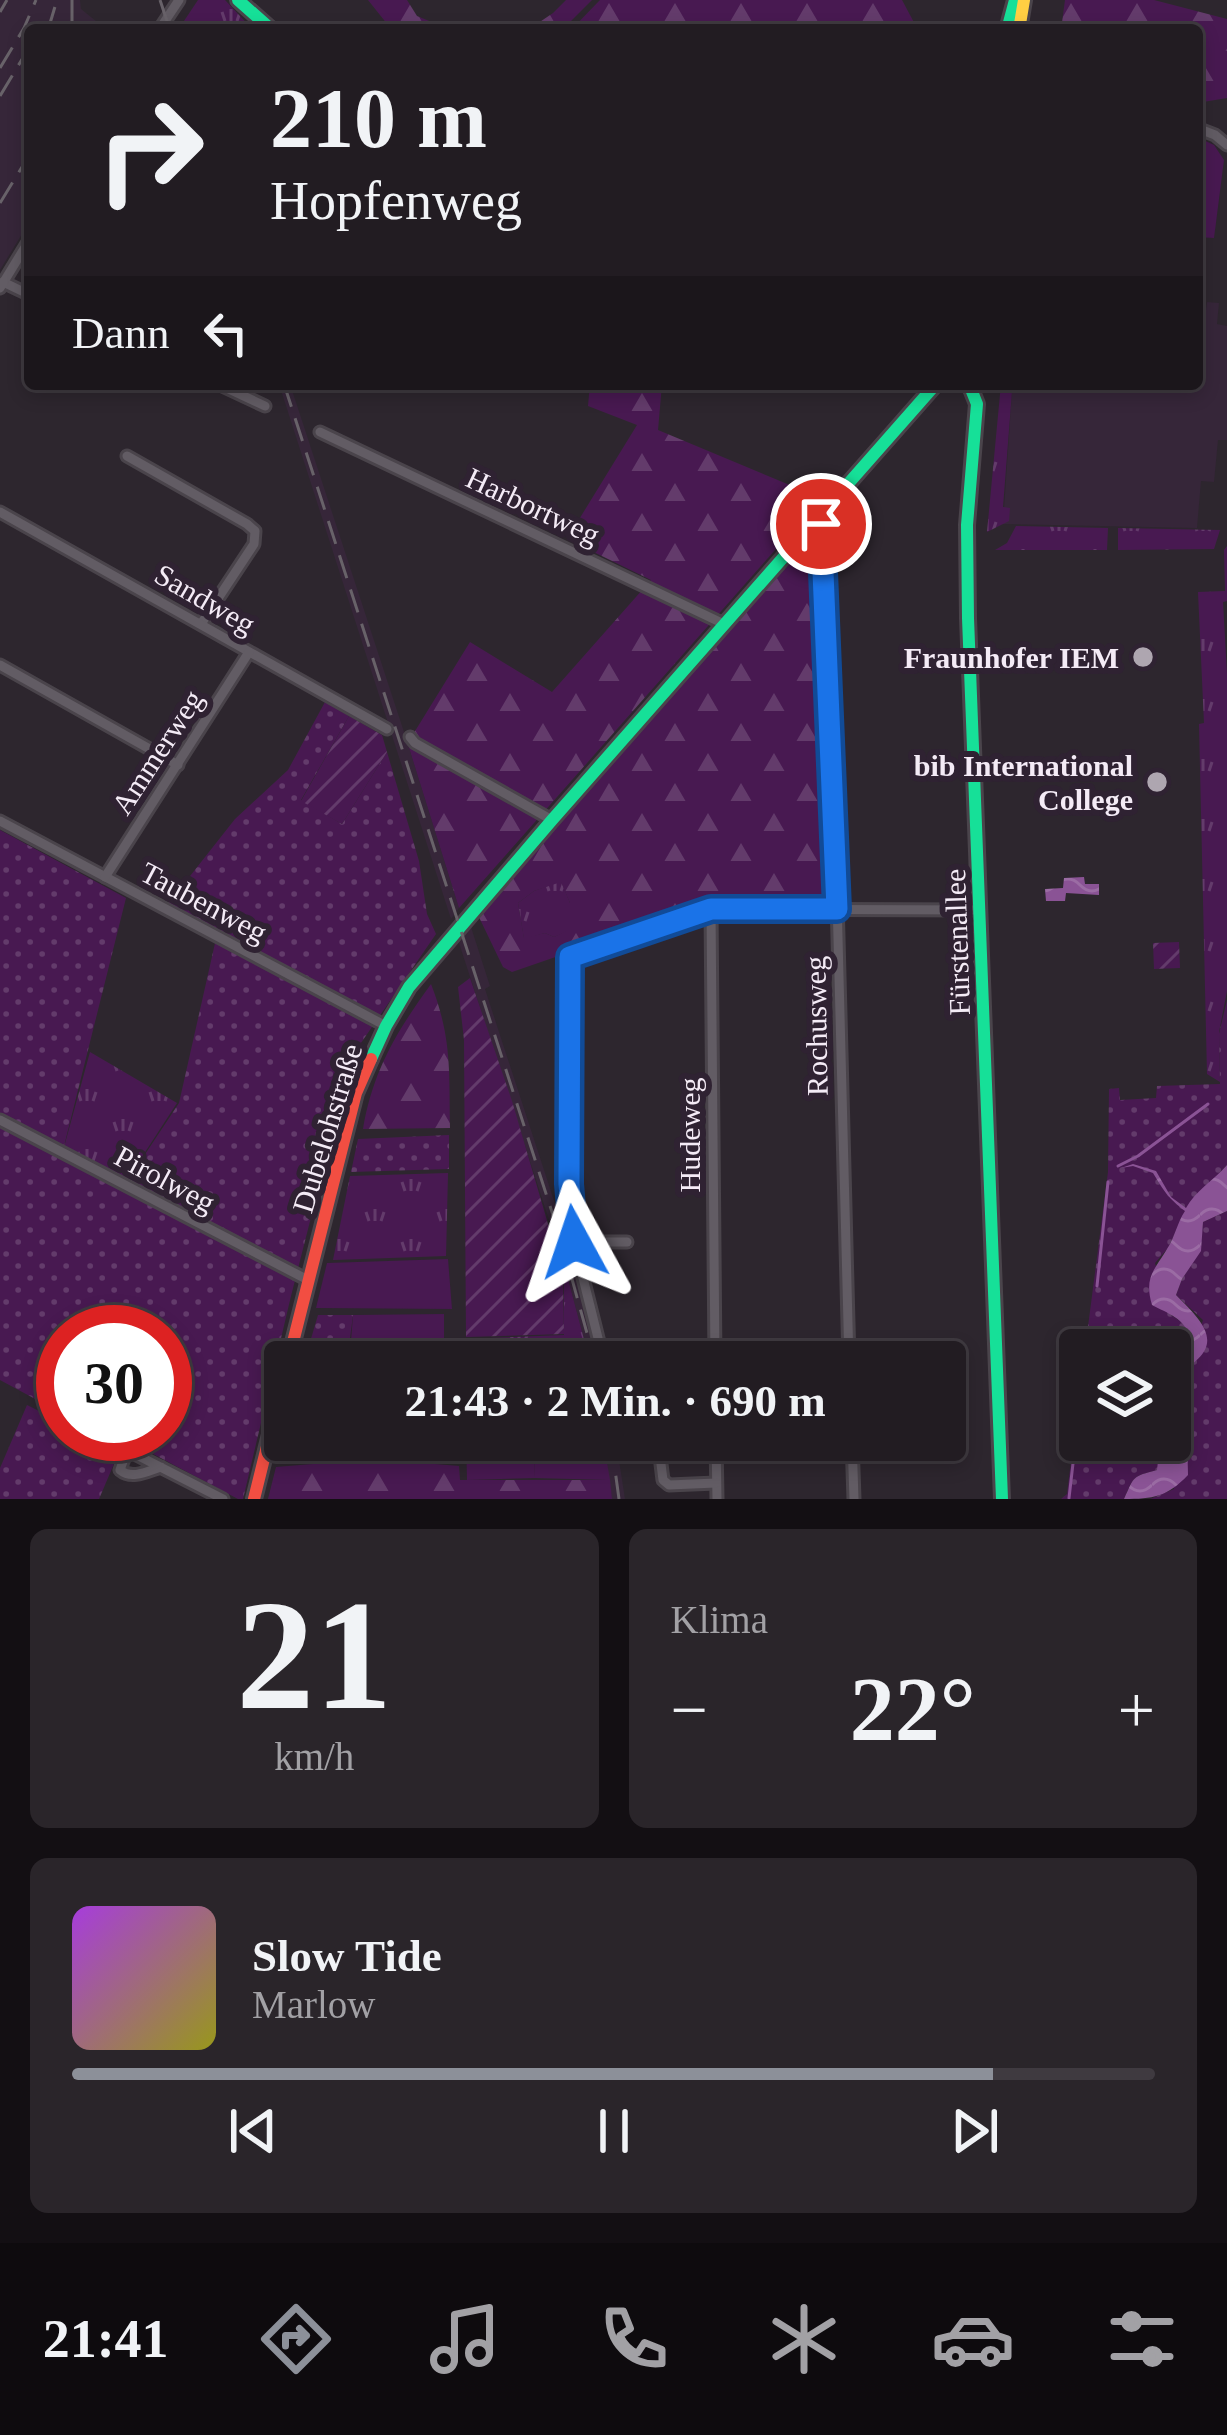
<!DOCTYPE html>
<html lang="de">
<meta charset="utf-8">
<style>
:root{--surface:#221c22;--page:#2a252a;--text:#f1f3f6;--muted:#a2a1a5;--line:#3f3a40;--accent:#8c9099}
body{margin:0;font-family:"Times New Roman",serif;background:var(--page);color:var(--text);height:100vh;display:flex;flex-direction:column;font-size:45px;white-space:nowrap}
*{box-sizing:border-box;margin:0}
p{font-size:39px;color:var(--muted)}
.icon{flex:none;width:66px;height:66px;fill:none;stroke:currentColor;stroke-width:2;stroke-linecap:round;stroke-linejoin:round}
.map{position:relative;height:1499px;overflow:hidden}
.panel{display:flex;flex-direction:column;gap:30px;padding:30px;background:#130f13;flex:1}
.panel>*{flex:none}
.guide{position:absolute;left:24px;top:24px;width:1179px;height:366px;border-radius:12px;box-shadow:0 6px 18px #0003,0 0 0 3px var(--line);background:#221c22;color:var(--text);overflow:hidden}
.controls{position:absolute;left:1059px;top:1329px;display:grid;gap:24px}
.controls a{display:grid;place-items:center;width:132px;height:132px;border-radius:12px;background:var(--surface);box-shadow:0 6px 18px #0003,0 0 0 3px var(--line);font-size:60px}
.speed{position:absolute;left:36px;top:1305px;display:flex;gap:24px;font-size:60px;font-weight:700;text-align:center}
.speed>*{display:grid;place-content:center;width:156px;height:156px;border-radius:50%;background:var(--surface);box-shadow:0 6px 18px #0003,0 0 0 3px var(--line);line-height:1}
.speed .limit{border:18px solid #d22;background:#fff;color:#111}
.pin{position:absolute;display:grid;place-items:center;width:102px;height:102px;color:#fff;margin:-51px;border:6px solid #fff;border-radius:50%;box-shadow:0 3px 12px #0007}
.me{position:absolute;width:132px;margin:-66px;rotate:355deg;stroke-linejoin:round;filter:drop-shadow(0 0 9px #0008)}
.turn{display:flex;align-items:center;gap:42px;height:252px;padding:0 48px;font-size:54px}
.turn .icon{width:156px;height:156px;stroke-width:2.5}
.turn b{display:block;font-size:84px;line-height:102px}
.then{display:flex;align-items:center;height:114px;padding:0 48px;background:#0003;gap:24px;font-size:45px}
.big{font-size:90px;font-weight:700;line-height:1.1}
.panel .card{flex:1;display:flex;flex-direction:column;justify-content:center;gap:18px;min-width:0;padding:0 42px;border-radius:18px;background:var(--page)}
.panel .dial{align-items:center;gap:0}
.dial b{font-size:156px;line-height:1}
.song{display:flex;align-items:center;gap:36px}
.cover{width:144px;height:144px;border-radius:18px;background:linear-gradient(135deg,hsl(280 70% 55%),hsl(60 70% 35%))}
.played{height:12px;border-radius:6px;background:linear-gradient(90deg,var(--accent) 85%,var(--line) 85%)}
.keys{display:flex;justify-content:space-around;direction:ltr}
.heat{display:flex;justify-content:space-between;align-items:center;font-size:66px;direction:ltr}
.panel .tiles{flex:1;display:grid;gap:30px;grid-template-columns:1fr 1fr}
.card:last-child{grid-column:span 2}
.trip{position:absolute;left:264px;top:1341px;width:702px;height:120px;border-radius:12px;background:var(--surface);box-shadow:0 6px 18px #0003,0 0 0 3px var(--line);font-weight:700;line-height:120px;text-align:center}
.tab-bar{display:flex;height:192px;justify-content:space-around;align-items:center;background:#0e0b0e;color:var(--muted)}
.tab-bar .icon{width:84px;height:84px}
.tab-bar .current{color:var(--accent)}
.tab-bar b{font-size:54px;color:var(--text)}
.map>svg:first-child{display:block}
.built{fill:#362639}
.grass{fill:url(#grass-tufts)}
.forest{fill:url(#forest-firs);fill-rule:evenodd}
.park{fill:url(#park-dots)}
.garden{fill:url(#garden-furrows)}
.pitch{fill:#481951}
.water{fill:url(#water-waves)}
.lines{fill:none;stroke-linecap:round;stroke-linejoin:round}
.stream{stroke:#8a5395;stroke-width:3}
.street-casing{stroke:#4a444b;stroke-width:15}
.fast-casing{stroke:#4a444b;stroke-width:18}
.slow-casing{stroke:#4a444b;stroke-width:18}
.jam-casing{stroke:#4a444b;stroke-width:18}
.street{stroke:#625c64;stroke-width:9}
.fast{stroke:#16e098;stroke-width:12}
.slow{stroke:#ffcf43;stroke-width:12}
.jam{stroke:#f24e42;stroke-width:12}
.rail{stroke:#686269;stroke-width:3;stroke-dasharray:24 12;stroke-linecap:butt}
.route-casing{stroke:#114b97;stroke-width:30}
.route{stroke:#1a73e8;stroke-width:21}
.poi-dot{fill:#aea6b0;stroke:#2f2232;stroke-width:4.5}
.labels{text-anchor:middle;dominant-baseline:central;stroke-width:12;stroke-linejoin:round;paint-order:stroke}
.street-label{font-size:30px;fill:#f4ebf6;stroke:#2f2232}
.poi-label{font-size:30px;font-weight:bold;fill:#f4ebf6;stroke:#2f2232;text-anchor:end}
</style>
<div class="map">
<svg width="1227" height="1499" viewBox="0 0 1227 1499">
<defs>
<pattern id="grass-tufts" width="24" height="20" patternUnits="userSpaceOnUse" patternTransform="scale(3)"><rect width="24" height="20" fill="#481951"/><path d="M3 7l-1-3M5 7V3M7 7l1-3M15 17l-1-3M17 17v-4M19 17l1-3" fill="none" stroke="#633b6b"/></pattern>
<pattern id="forest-firs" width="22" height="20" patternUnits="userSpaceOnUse" patternTransform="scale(3)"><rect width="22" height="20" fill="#481951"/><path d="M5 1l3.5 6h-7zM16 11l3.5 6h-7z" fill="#633b6b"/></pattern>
<pattern id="park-dots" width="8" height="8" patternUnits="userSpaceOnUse" patternTransform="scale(3)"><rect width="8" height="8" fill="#481951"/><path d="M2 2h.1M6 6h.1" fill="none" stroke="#633b6b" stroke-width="1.8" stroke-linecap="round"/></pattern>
<pattern id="garden-furrows" width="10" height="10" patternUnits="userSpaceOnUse" patternTransform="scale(3)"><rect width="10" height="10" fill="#481951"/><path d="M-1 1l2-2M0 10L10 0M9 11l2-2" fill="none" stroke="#633b6b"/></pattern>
<pattern id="water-waves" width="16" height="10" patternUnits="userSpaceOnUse" patternTransform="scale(3)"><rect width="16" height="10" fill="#8a5395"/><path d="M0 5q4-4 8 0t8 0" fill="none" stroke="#9b6ca4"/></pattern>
</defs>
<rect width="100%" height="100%" fill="#2d262e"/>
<!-- built -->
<g class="built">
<polygon points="0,0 80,0 81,9 107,30 30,30 30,221 0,270"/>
<polygon points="1207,302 1219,303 1217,324 1227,326 1227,440 1218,440 1214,482 1201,481 1197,528 1003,524 1012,391 1033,390 1035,384 1197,384"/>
<polygon points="279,384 290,384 406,738 459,908 451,919"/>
<polygon points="471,927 490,986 485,989 574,1262 600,1362 590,1362 567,1275 459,943"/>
<polygon points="603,1440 616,1440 625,1499 612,1499"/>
</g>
<!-- grass -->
<g class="grass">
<polygon points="198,0 225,0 253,30 181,30 180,27"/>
<polygon points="1001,384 1019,384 1018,390 1012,391 1003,507 1010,508 1009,521 987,532"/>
<polygon points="1016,526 1108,528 1107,550 995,550 1007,543"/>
<polygon points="1118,528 1220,530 1214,549 1118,550"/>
<polygon points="1227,546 1227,601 1223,602 1227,674 1227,991 1219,1032 1220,1082 1207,1074 1199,724 1204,723 1198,592 1225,591 1224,550"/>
<polygon points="561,881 570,903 570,930 554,937 545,933 524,939 518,903 534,891"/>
<polygon points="90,1052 177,1103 125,1183 63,1151"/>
<polygon points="448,1173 446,1256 333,1260 350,1176"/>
<polygon points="567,1275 590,1362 463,1362 463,1339 564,1335 564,1276"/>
<polygon points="534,1440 603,1440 610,1480 535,1478"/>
</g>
<!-- forest -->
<g class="forest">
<polygon points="368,0 407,0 417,16 451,30 392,30"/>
<polygon points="566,0 592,0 562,30 528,30 553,13"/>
<polygon points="600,0 902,0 918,30 571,30"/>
<polygon points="1065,0 1154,0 1227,19 1227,98 1197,103 1197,30 1061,30"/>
<polygon points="590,384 662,384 658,430 821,498 459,908 406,738 412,736 470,642 552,692 651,580 567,539 637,425 588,406"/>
<path d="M806,537L814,546L824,903H712L512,972L503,967L477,913ZM561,882L570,903V929L554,937L545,933L524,938L518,903L534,891Z"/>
<path d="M431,984C452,1038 449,1071 450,1128L363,1129C373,1070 397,1031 431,984Z"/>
<polygon points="374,1459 459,1466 460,1480 610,1480 612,1499 268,1499 276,1467"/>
</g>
<!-- park -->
<g class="park">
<polygon points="325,702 349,716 301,800 342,824 387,752 419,861 427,914 436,934 352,1056 291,1296 243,1499 238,1499 140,1447 120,1444 101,1434 165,1434 165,1332 63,1332 63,1414 0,1380 0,830 126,898 62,1154 124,1186 179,1103 218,930 168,904 235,819 288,770"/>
<path d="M1227,1000V1165L1188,1206L1168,1248L1155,1263L1171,1315C1180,1321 1189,1326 1189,1338L1170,1356V1350H1085L1108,1172L1109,1089L1119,1088L1120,1100L1156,1098L1157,1086L1220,1084L1219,1034Z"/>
<polygon points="449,1135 449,1169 351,1172 358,1139"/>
<polygon points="1227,1211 1227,1499 1150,1499 1174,1489 1181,1413 1172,1396 1178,1373 1189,1367 1203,1320 1176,1295 1182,1279 1200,1251 1203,1222"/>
<polygon points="318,1315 353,1315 348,1353 308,1349"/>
<path d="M1080,1389V1440L1169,1442L1158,1470C1133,1476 1134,1476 1124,1499H1061L1067,1494Z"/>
<polygon points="27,1405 63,1423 63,1434 84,1434 119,1452 99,1499 0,1499 0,1468"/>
</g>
<!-- garden -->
<g class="garden">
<polygon points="349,716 382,735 387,752 342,824 301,801"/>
<polygon points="1179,942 1180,968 1154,969 1153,943"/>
<polygon points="470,978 512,1101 563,1275 564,1334 466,1337 464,1040 458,987"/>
</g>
<!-- pitch -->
<g class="pitch">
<polygon points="1197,137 1214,145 1224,160 1214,238 1197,237"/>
<polygon points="448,1259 452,1309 316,1308 327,1263"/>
<polygon points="444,1314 444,1338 351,1341 353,1315"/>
<polygon points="466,1440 534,1440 535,1478 467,1480"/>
</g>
<!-- water -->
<g class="water">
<polygon points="1084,877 1085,884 1099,884 1099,895 1066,893 1065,901 1046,901 1045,889 1063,888 1064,878"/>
<path d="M1133,1164L1156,1171L1171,1197L1186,1208C1195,1191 1214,1180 1227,1165V1211L1203,1222L1201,1251L1182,1279L1176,1295C1206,1325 1227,1346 1178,1373L1172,1399L1181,1413L1187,1435L1188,1475C1167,1497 1153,1499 1124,1499C1135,1475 1132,1477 1157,1470L1158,1461L1168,1450L1170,1356L1189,1337C1186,1319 1167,1313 1152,1305C1144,1277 1154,1271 1167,1249C1175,1237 1177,1223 1185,1211C1168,1198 1164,1191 1153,1173L1133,1166L1121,1168Z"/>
</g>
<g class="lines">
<!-- stream -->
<g class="stream">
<polyline points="1118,1166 1138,1156 1208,1104"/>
<polyline points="1097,1286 1108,1182"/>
<polyline points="1069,1498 1080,1403"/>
</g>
<defs>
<g id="street">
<polyline points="159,30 179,0"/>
<polyline points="1197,128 1215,135 1227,145"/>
<polyline points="3,282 30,295"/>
<polyline points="0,288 30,239"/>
<polyline points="218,384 265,406"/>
<polyline points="320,432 724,624"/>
<polyline points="127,456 247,524 255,531 254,544 201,624"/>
<polyline points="0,512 387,729"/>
<polyline points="821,512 837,899 849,1362"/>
<polyline points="0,665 178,765"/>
<polyline points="410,737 415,743 552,820"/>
<polyline points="0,821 386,1026"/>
<polyline points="105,877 249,652"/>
<polyline points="711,909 715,1362"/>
<polyline points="0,1120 308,1280"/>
<polyline points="574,1242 627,1242"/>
<polyline points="604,1362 574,1242 569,1183 570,957 711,909 980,910"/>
<polyline points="716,1440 717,1499"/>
<polyline points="852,1440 854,1499"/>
<polyline points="660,1456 663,1480 669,1485 716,1483"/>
<path d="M161,1467C148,1471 132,1480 120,1470L127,1450L223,1499"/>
</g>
<g id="fast">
<polyline points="238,0 272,30"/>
<polyline points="1007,30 1015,0"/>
<polyline points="969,384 977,404 967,525 968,618 1002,1499"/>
<polyline points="371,1059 386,1026 409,987 552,820 936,384"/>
</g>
<polyline id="slow" points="1019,30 1024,0"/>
<g id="jam">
<polyline points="288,1362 356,1093 371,1059"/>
<polyline points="254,1499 285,1374"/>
</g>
</defs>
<!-- street casing -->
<use href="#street" class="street-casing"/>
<!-- fast casing -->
<use href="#fast" class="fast-casing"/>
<!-- slow casing -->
<use href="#slow" class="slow-casing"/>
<!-- jam casing -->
<use href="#jam" class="jam-casing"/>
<!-- street -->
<use href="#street" class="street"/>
<!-- fast -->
<use href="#fast" class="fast"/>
<!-- slow -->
<use href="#slow" class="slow"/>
<!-- jam -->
<use href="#jam" class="jam"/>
<!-- rail -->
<g class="rail">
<polyline points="72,0 72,30"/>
<polyline points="160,0 170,30"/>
<polyline points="0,12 7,0"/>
<polyline points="48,30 57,0"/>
<polyline points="0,68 24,28 36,0"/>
<polyline points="25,91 30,84"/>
<polyline points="0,96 24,56"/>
<polyline points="0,203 30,154"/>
<polyline points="284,384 562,1243 595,1362"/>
<polyline points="611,1440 619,1499"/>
</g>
</g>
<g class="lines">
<defs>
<polyline id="route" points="574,1242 569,1184 570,957 711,909 837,909 821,524"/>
</defs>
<!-- route casing -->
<use href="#route" class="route-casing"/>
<!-- route -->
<use href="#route" class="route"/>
</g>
<!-- markers -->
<g class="poi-dot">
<circle cx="1143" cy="657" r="12"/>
<circle cx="1157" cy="782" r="12"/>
</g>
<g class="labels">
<!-- street labels -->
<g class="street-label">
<text transform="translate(533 506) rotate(25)">Harbortweg</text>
<text transform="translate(205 599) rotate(30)">Sandweg</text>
<text transform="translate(157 752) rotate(-57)">Ammerweg</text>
<text transform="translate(204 902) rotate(28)">Taubenweg</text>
<text transform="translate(957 942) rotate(-92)">Fürstenallee</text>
<text transform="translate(816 1026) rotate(-91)">Rochusweg</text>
<text transform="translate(327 1128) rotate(-73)">Dubelohstraße</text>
<text transform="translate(689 1135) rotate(-90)">Hudeweg</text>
<text transform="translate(165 1179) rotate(28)">Pirolweg</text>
</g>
<!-- poi labels -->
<g class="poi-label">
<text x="1119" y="657">Fraunhofer IEM</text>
<text x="1133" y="765">bib International<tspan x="1133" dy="34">College</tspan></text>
</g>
</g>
</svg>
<div class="controls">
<a><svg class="icon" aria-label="layers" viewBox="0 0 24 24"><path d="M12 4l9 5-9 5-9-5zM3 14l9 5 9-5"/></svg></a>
</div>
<div class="speed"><div class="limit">30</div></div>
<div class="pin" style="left:821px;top:524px;background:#d93025"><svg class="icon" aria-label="arrive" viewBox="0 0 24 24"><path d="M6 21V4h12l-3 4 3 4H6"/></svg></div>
<svg class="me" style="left:574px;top:1242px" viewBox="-20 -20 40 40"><path d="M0-17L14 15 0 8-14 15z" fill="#1a73e8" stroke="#fff" stroke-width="4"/></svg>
<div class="trip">21:43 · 2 Min. · 690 m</div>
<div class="guide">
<div class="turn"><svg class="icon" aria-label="right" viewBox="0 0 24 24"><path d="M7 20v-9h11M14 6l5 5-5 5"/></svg><div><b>210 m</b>Hopfenweg</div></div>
<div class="then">Dann<svg class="icon" aria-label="left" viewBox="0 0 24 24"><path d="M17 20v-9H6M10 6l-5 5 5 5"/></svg></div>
</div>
</div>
<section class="panel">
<div class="tiles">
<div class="card dial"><b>21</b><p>km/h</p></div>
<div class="card"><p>Klima</p>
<div class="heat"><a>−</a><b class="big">22°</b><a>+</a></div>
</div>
<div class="card">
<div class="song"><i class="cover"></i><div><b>Slow Tide</b><p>Marlow</p></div></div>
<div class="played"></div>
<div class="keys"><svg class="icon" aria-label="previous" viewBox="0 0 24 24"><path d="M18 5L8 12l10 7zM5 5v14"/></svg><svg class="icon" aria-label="pause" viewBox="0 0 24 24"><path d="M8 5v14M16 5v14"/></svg><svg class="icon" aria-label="next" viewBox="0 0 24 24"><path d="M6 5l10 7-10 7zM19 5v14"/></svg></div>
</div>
</div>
</section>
<nav class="tab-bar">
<b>21:41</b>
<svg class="icon current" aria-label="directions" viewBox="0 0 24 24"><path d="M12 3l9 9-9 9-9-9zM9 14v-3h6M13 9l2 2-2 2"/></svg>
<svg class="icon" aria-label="music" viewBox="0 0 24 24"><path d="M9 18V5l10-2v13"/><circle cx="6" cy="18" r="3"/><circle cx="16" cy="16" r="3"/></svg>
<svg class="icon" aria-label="phone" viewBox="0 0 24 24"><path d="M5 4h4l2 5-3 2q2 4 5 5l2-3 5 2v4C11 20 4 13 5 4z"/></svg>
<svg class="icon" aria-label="climate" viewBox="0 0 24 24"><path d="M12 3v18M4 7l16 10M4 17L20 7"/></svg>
<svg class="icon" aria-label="car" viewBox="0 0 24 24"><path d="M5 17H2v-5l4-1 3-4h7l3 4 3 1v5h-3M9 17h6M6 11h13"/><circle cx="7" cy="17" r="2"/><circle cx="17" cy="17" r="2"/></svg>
<svg class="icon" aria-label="filters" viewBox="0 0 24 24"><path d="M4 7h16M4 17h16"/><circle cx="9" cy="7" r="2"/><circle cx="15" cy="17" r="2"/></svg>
</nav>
